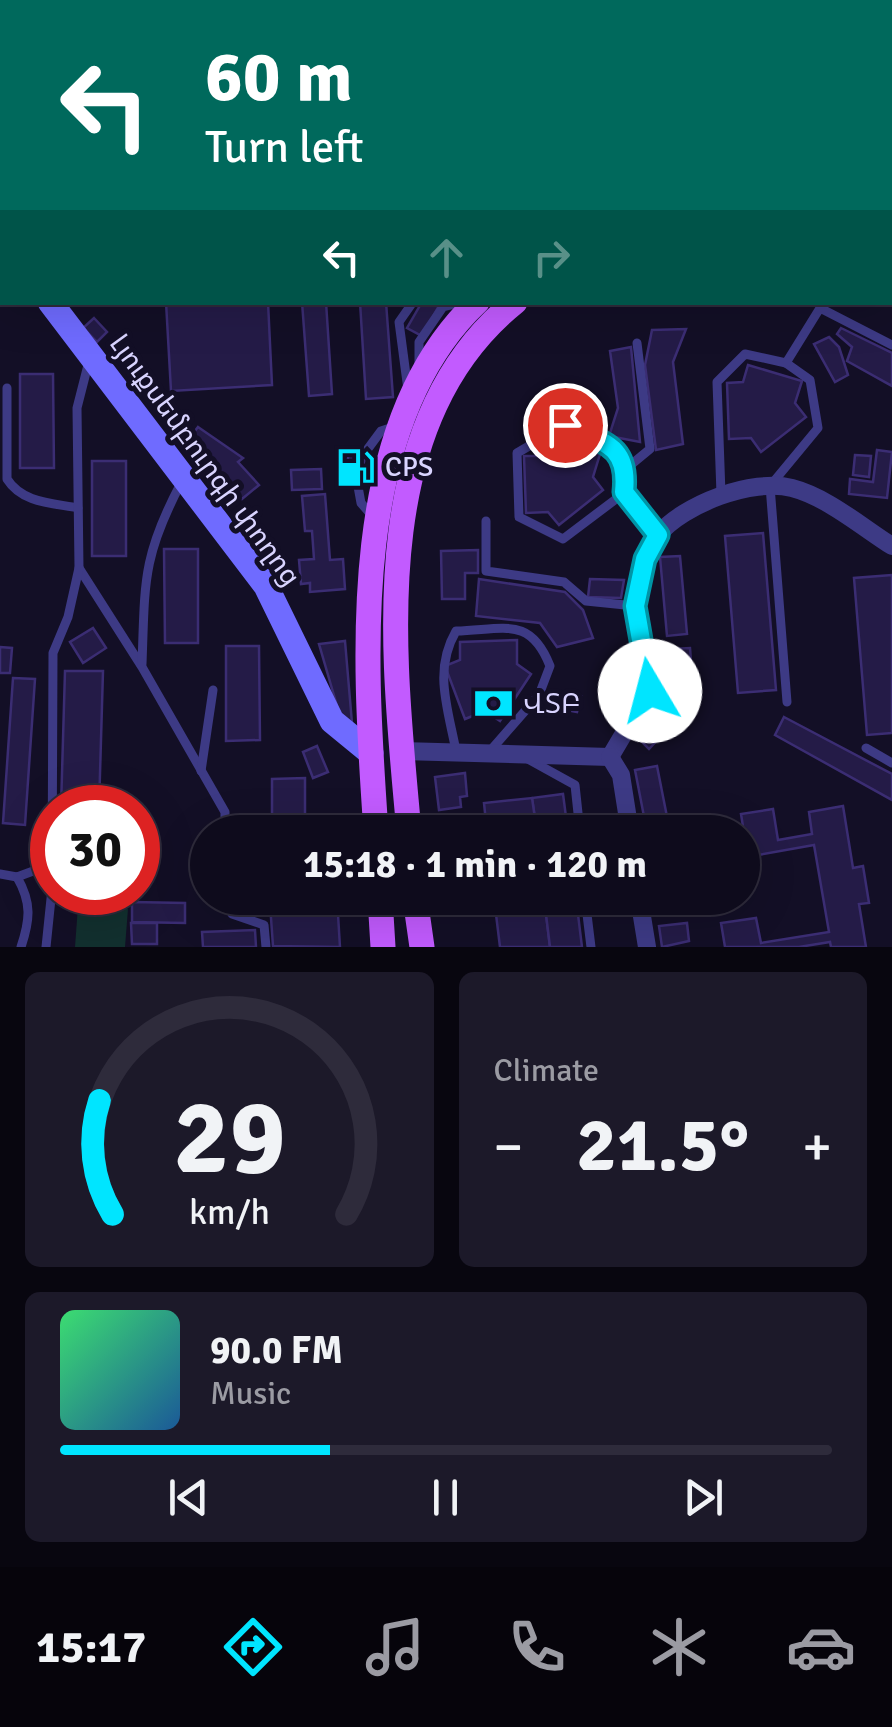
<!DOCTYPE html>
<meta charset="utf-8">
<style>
:root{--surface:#0e0b1c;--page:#1c1929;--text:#f1f3f6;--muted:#9b9ba3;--line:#2e2b3b;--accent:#00e5ff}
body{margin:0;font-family:Signika,"Noto Sans Armenian",sans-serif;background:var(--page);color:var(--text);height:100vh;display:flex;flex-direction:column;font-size:38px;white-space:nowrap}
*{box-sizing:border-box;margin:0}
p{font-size:32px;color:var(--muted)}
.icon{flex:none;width:55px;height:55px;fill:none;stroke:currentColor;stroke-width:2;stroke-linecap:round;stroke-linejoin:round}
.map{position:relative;height:947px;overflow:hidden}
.side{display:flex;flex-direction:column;gap:25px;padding:25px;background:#08060f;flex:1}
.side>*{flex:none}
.top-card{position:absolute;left:0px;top:0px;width:892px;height:305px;box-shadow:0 10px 40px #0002,0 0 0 2px var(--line);background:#00695c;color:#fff;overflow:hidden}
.speed{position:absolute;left:30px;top:785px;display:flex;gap:20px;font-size:50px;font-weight:700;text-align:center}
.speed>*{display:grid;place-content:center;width:130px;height:130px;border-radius:50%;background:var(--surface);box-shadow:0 10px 40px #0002,0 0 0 2px var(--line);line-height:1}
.speed .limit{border:15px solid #d22;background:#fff;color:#111}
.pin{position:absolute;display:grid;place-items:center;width:85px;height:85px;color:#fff;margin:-42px;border:5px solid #fff;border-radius:50%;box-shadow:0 2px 10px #0007}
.me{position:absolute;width:110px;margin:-55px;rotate:352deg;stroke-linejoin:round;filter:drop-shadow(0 0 8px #0008)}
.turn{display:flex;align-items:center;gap:35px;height:210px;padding:0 40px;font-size:45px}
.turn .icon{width:130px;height:130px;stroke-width:2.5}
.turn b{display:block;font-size:70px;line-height:85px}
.lanes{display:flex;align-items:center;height:95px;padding:0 40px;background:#0003;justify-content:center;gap:50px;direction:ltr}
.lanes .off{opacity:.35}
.big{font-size:75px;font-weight:800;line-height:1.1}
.side .card{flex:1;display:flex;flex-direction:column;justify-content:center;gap:15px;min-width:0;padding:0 35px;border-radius:15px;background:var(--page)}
.side .dial{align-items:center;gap:0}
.dial svg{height:260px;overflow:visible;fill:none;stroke:var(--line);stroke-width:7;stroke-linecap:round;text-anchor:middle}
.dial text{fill:var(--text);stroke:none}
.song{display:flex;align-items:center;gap:30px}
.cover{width:120px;height:120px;border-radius:15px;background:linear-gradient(135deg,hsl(140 70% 55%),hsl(210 70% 35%))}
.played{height:10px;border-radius:5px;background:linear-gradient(90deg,var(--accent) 35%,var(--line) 35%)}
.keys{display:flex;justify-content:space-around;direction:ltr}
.heat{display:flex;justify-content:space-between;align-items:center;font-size:55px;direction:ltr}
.side .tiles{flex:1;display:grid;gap:25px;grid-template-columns:1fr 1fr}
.card:last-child{grid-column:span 2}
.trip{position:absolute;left:190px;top:815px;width:570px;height:100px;border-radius:50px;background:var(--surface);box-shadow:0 10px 40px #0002,0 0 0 2px var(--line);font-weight:800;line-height:100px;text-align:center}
.tabs{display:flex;height:160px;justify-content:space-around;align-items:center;background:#06040b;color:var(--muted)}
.tabs .icon{width:70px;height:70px}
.tabs .on{color:var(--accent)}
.tabs b{font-size:45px;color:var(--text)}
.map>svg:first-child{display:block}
.green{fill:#12302f}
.building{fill:#241b47;stroke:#3b2d73;stroke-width:2.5}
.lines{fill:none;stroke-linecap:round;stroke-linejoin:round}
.lane{stroke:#3d3a85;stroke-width:9}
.street{stroke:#3d3a85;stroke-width:18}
.secondary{stroke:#6f6bff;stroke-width:25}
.primary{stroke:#c25bff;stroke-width:25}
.route-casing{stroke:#0095a6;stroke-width:25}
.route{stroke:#00e5ff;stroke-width:18}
.labels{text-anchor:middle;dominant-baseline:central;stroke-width:10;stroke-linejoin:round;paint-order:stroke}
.street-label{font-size:28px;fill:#d9d4ff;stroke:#130f26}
.poi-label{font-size:28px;fill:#d9d4ff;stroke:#130f26;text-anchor:start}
</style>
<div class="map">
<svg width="892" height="947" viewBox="0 0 892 947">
<rect width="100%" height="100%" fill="#130f26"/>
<!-- green -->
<polygon class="green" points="78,906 128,909 125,947 75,947"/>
<!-- building -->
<g class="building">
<polygon points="166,302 268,302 272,385 171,391"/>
<polygon points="302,302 326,302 332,394 309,396"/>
<polygon points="360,302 386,302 393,397 366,399"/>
<polygon points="422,302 441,302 422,336 407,328"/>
<polygon points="94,318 107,332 97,342 83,328"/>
<polygon points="841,328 892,353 892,386 847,361 852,347 837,334"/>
<polygon points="686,329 673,362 683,444 656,450 645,365 652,330"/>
<polygon points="829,337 839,347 848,375 835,382 814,344"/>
<polygon points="631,347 640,442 609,436 618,408 610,351"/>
<polygon points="748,365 802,381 795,403 806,417 761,452 751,438 729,439 727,383 743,382"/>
<polygon points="20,374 53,374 54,468 20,468"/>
<polygon points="198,427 243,458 238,462 259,485 242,499 230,485 222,489 216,480 222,475 184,445"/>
<polygon points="545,438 600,454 593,477 603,490 559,525 548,512 526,513 524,456 540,456"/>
<polygon points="350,450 366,454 359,481 343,478"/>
<polygon points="877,450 892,452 887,498 849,494 850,479 873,482"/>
<polygon points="855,455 871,456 869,477 853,475"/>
<rect x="92" y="461" width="34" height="95"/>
<polygon points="321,469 322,489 292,490 291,470"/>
<polygon points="325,494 330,560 343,559 345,589 310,592 310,583 301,584 299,560 314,559 312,531 305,531 302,496"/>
<polygon points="763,533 776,690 738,693 725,536"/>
<polygon points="164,549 198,549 198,643 165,643"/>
<polygon points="478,550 478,573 465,573 465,599 442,599 441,551"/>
<polygon points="680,556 687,634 667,636 660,557"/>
<polygon points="892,575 892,733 867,735 854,578"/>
<polygon points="479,579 565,592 583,610 593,638 557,647 540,623 476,616"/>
<polygon points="590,579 624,580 621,598 588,597"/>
<polygon points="93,628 106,648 83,663 70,642"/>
<polygon points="517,640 517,664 531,674 500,721 485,711 465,719 445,666 460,660 460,642"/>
<polygon points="345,641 352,723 342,723 319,644"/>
<polygon points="226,646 259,646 260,740 226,741"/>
<polygon points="0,647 12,648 10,673 0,673"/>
<polygon points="690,648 693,685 674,686 671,649"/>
<polygon points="65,671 103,671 99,808 61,808"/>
<polygon points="13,678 35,679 25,825 3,823"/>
<polygon points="565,693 581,696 577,712 561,709"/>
<polygon points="784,717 892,774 892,800 775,735"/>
<polygon points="653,724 663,734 649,749 638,738"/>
<polygon points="317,746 328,772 313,778 303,752"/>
<polygon points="657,766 670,832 647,832 635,770"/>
<polygon points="465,773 467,796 460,797 461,807 439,810 435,777"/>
<polygon points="305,778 305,832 272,832 272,779"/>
<polygon points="563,794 568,832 537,832 532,798"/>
<polygon points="532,798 537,832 487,832 484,803"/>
<polygon points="843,806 853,868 863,866 869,903 859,904 866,947 831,947 830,942 799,947 725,947 721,923 756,918 761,943 829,932 814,845 747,857 751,880 742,882 742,846 746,845 741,814 773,809 778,840 812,834 809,812"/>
<polygon points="305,898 337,898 340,947 273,946 270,904 306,902"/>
<polygon points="494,898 544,898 550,947 500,947"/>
<polygon points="544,898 576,898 582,947 550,947"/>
<polygon points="656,898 681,898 683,907 658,910"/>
<polygon points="132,902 185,903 185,923 132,922"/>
<polygon points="131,923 157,923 157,944 132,944"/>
<polygon points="687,923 689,941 662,947 659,926"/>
<polygon points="255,930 256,947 203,947 202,932"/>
</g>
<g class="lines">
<!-- lane -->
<g class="lane">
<polyline points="0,209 2,209"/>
<polyline points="786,363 810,380 818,428 770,486 787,702"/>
<polyline points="419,366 419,342 443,307 463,302"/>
<path d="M7,388V479C22,503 52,503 78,508"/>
<polyline points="408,390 399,322 413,302"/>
<polyline points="364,454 381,431 393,427"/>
<polyline points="627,468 650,449 637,343"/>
<polyline points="357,481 361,503 374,518"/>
<path d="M624,493L563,539L519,517L517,453L565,425C603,443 629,444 624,493L658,535"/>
<polyline points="721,494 717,382 745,354 786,363 820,308 892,345"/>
<polyline points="486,521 486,571 564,582 586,601 635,606"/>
<polyline points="79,568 142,667 225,812 225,832"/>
<path d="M142,664C145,582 142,557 181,483"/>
<polyline points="866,748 892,763"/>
<path d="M456,751C448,708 433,671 456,631C503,630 530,615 550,666L539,695L490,751"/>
<polyline points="528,759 575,785 580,832"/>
<polyline points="201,771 213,690"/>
<polyline points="0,874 17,877 52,864"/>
<path d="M17,877C32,903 30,920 21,947"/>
<polyline points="225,898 232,914 264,925 266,947"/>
<polyline points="585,898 591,947"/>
<polyline points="225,902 248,898"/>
<polyline points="46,947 52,889 53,653 68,617 79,568 77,408 89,361"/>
</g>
<!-- street -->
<g class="street">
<polyline points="402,751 610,757"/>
<path d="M610,757L649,691C653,661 632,630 636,600C639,579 644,553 658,535C684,504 752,478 792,488C827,497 862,527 892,546"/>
<polyline points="610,757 621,775 630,832"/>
<polyline points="639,898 647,947"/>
</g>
<!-- secondary -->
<g class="secondary">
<polyline points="0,267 2,268"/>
<polyline points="50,302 266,586 332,721 371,753"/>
</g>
<!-- primary -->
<g class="primary">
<polyline points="729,0 732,2"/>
<polyline points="782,0 786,2"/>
<polyline points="890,79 892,80"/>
<polyline points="890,209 892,209"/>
<path d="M376,832C365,668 345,426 477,302"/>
<path d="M409,832C394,660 362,425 515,302"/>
<polyline points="380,898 383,947"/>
<polyline points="415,898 422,947"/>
</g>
</g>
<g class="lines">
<defs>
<path id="route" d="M565,425C603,443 629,444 624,492L658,535L645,559L635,606L650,691"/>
</defs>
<!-- route casing -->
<use href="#route" class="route-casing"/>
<!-- route -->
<use href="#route" class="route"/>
</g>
<!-- icons -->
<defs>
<symbol id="fuel-bare" viewBox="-9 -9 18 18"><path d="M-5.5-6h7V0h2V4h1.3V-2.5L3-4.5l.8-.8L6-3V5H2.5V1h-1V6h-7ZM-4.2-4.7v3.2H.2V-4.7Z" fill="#00e5ff" stroke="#130f26" stroke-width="2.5" paint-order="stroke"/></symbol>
<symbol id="bank-bare" viewBox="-9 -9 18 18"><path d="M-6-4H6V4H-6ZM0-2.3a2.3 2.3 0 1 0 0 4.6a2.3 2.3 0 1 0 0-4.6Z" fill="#00e5ff" stroke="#130f26" stroke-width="2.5" paint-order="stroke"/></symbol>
</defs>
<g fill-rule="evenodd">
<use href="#fuel-bare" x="328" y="440" width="55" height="55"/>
<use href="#bank-bare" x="466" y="676" width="55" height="55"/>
</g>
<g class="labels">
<!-- street labels -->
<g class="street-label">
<text transform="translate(205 460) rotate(54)">Լյուքսեմբուրգի փողոց</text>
</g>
<!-- poi labels -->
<g class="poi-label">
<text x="385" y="467">CPS</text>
<text x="523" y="704">ՎՏԲ</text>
</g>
</g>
</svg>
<div class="speed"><div class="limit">30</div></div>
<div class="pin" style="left:565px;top:425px;background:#d93025"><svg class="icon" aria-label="arrive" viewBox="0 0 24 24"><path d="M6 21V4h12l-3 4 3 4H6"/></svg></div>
<svg class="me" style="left:650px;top:691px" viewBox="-20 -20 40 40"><circle r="19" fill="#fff"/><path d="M0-13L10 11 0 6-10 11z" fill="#00e5ff"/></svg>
<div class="trip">15:18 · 1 min · 120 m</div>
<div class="top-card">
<div class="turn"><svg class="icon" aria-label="left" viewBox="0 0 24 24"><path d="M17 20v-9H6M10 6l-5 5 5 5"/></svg><div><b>60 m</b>Turn left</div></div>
<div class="lanes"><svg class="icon" aria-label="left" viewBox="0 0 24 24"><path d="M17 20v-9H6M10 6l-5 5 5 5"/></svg><svg class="icon off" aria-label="ahead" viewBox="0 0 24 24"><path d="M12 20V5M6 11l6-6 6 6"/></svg><svg class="icon off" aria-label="right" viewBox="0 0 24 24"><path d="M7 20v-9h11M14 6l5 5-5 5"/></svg></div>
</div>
</div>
<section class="side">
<div class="tiles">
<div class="card dial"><svg viewBox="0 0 100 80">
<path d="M14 69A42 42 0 1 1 86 69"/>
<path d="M14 69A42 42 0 0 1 10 34" stroke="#00e5ff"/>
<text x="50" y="56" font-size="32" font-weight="700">29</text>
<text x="50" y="72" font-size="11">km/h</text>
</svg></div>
<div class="card"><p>Climate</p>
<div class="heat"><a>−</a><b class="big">21.5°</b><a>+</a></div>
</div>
<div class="card">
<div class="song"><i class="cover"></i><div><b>90.0 FM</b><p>Music</p></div></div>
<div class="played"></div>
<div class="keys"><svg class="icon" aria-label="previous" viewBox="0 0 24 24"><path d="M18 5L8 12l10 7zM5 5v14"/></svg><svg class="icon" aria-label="pause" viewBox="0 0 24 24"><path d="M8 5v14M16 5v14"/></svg><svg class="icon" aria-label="next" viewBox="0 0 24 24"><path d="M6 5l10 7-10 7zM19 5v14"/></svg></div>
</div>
</div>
</section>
<nav class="tabs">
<b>15:17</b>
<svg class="icon on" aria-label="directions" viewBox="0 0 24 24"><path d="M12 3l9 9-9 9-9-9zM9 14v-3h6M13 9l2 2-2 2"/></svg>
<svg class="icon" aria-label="music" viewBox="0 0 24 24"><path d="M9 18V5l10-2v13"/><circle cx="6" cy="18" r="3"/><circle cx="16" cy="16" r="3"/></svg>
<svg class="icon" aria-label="phone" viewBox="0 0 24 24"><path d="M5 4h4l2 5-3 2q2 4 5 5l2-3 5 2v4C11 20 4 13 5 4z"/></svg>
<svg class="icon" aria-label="climate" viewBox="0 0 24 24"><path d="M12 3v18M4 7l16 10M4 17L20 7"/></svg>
<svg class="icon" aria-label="car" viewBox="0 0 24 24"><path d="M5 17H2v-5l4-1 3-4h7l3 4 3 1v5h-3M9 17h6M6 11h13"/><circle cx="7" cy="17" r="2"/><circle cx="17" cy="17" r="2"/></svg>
</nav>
